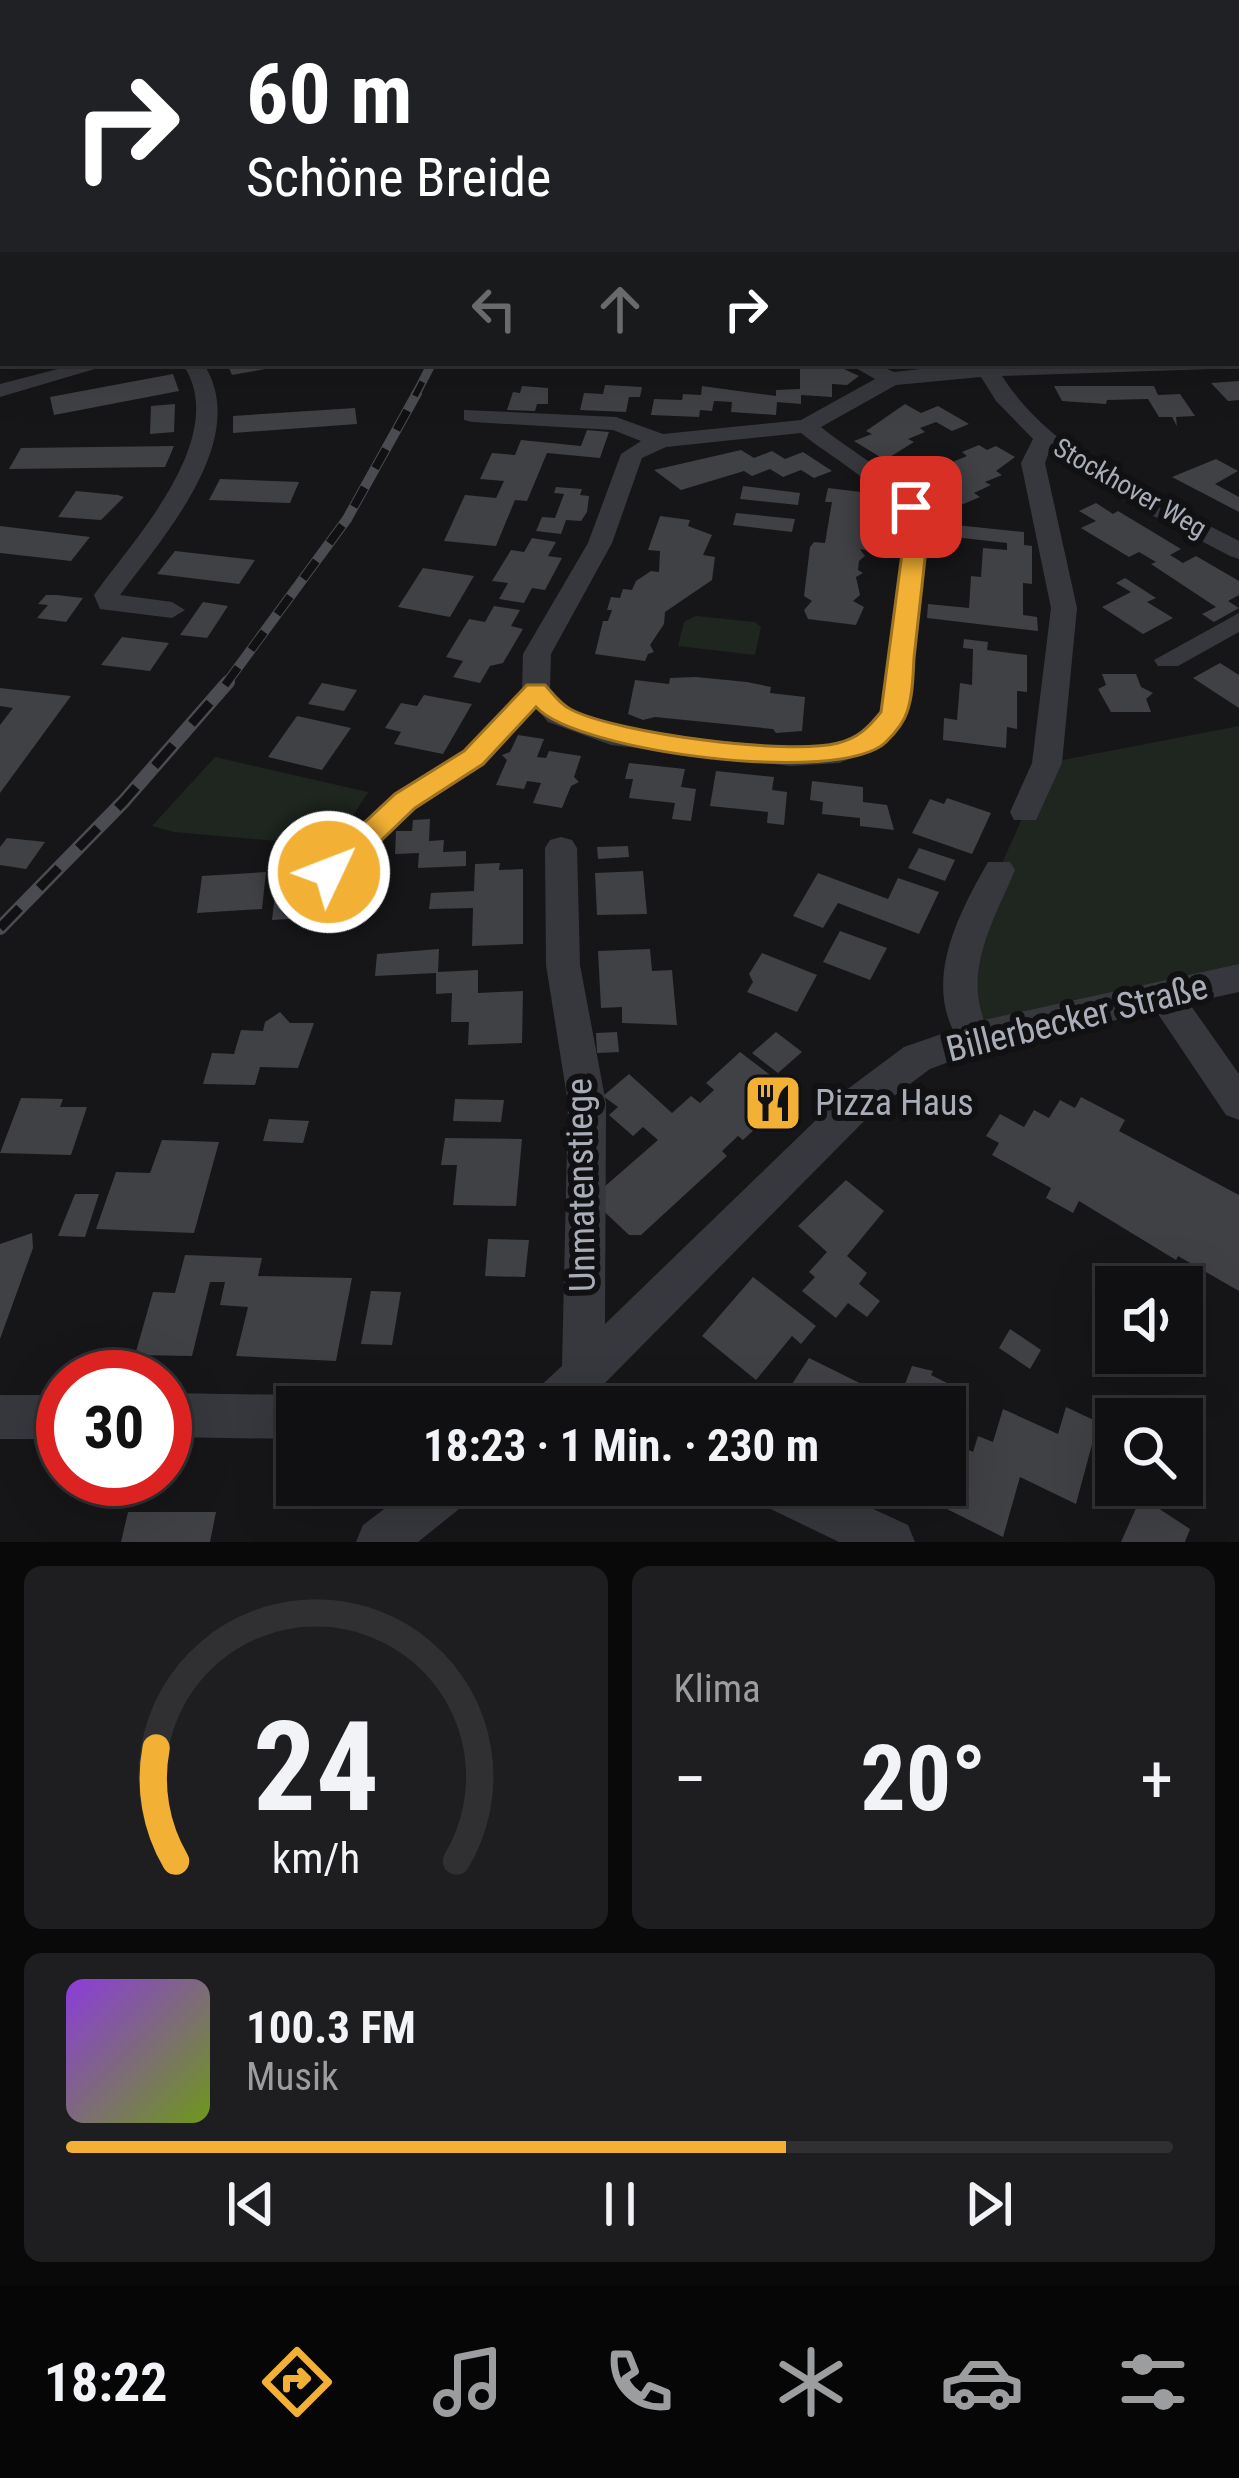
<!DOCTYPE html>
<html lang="de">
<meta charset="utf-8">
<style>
:root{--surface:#101012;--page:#1e1e20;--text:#f1f3f6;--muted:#9c9d9f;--line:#303032;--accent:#f2b134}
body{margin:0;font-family:"Roboto Condensed",sans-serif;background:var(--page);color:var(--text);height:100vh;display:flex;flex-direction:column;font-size:45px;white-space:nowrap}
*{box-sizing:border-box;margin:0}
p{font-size:39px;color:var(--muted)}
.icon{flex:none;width:66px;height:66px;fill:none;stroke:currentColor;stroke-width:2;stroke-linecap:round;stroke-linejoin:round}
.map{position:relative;height:1542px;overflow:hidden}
.sheet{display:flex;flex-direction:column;gap:24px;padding:24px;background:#09090a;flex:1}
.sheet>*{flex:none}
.top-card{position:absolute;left:0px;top:0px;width:1239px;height:366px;box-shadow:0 12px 48px #0002,0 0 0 3px var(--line);background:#202124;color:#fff;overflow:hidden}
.controls{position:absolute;left:1095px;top:1266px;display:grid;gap:24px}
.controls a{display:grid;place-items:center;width:108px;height:108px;border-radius:0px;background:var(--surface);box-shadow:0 12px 48px #0002,0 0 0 3px var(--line);font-size:60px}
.speed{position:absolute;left:36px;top:1350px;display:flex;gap:24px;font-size:60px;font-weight:700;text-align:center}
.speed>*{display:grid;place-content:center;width:156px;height:156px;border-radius:50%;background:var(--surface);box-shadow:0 12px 48px #0002,0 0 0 3px var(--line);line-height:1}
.speed .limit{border:18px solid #d22;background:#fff;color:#111}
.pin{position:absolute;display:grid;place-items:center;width:102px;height:102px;color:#fff;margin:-51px;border-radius:24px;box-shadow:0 6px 18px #0006}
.me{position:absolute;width:132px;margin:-66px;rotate:47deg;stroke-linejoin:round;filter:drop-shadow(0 0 9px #0008)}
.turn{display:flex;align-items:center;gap:42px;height:252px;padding:0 48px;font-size:54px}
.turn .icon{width:156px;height:156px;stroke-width:2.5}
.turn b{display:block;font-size:84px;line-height:102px}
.lanes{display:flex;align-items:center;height:114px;padding:0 48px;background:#0003;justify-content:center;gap:60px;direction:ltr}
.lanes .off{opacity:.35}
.big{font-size:90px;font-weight:700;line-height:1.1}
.sheet .widget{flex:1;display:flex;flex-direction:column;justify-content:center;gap:18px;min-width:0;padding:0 42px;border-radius:18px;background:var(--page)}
.sheet .dial{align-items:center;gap:0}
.dial svg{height:312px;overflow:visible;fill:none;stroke:var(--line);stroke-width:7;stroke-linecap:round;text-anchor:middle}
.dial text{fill:var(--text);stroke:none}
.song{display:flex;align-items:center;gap:36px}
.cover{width:144px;height:144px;border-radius:18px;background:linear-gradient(135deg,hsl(270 70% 55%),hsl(80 70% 35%))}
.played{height:12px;border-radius:6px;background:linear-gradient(90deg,var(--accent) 65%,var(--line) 65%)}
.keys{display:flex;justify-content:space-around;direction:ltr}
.heat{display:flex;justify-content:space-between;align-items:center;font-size:66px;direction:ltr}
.sheet .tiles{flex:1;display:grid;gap:24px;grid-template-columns:1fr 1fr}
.widget:last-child{grid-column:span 2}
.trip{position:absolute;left:276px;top:1386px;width:690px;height:120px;border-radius:0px;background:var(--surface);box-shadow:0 12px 48px #0002,0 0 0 3px var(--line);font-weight:700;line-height:120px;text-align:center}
.tab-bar{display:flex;height:192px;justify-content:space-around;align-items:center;background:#060607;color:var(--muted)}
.tab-bar .icon{width:84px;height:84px}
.tab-bar .on{color:var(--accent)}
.tab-bar b{font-size:54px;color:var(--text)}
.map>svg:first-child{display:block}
.green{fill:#1e261f}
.building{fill:#404145}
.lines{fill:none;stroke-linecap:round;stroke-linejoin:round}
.minor{fill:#37383d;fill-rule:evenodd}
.rail-far2-casing{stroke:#4a4c52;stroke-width:9}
.rail-far1-casing{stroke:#4a4c52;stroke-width:10}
.rail-casing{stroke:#4a4c52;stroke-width:14}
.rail-far2{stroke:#111113;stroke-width:6;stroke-dasharray:16;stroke-linecap:butt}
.rail-far1{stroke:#111113;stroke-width:8;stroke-dasharray:22;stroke-linecap:butt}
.rail{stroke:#111113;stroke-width:9;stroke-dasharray:28;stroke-linecap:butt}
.route{fill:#f2b134;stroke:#9d7322;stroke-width:3}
.labels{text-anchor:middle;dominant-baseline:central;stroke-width:12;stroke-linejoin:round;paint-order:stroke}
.far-street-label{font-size:27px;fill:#a8adb8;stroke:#111113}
.near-street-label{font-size:36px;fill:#a8adb8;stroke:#111113}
.near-poi-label{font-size:36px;fill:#a8adb8;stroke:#111113;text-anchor:start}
</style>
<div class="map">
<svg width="1239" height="1542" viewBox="0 0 1239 1542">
<rect width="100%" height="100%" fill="#161618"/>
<!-- green -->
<g class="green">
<polygon points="696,616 755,622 761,627 755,655 678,646 684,622"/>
<polygon points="1239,726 1239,978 975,1037 960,1014 999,870 1047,763"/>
<polygon points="215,757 368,792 334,846 174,832 152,826"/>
</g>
<!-- building -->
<g class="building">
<polygon points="227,363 288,363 288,365 232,375"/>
<polygon points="819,363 831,363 859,376 847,385 832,384 832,397 801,395 801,404 777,402 776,415 731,412 732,402 714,401 712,411 700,410 699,417 651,415 654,399 682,400 683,394 701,395 702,386 776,396 776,390 800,389 800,366 819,367"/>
<polygon points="173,374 179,391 54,415 50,397"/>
<polygon points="1239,381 1239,400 1228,401 1211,383"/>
<polygon points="605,385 642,387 640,397 629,397 626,412 580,410 584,393 603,394"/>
<polygon points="522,386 548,388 548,404 537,404 535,411 507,410 513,392 520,393"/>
<polygon points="1054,386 1154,386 1158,395 1180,394 1195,416 1176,417 1177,426 1172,417 1159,417 1148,399 1107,400 1106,404 1062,401"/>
<polygon points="175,404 174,432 150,434 151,406"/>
<polygon points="905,404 921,413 938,406 969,424 952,431 936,422 920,428 925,432 908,439 914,442 885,460 854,441 872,434 866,431"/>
<polygon points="355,408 357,424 233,433 233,416"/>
<polygon points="587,430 609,432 600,458 547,453 527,501 515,500 496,546 444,541 465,495 496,498 504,481 480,479 492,453 515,455 521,440 581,446"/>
<polygon points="979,445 987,450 996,446 1015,457 996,471 1002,475 985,482 991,485 974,493 980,497 961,505 928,485 957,467 950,463 967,456 962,452"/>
<polygon points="174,446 165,467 9,469 21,448"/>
<polygon points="741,450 754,458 772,451 785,459 803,452 832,471 814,478 801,470 783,477 770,469 752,476 744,471 681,490 654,470"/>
<polygon points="1216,459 1238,471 1215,484 1239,497 1239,512 1172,477"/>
<polygon points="220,479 299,482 290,503 209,500"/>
<polygon points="743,486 800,493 798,505 740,499"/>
<polygon points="556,487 582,489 580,495 589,496 587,512 581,521 566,520 561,534 536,531 542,517 555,518 564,494 554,493"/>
<polygon points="828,488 869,493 867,506 879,508 873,551 860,549 865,556 859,561 858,570 863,573 856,577 860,595 853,601 864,607 856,625 808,619 804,610 812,601 804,596 810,547 814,542 825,543 832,502 825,502"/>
<polygon points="76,491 118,495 124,497 101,520 58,517"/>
<polygon points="1096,503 1113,514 1118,511 1181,549 1170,555 1183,563 1196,556 1239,581 1239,595 1228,601 1239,608 1214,622 1202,614 1216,607 1151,564 1156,562 1139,552 1129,557 1081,528 1096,521 1079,511"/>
<polygon points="736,513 795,519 792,532 733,525"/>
<polygon points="660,516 690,520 688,526 712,535 703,555 715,557 712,580 665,612 664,624 650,645 654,652 648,654 645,661 595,654 603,621 608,621 612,610 607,610 611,597 620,598 623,589 632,590 636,581 651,571 659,572 660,551 648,550"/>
<polygon points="946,524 1024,532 1024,545 1032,546 1032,584 1023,583 1023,615 1037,617 1038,631 927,618 928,604 969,608 971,576 981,577 983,548 1007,550 1007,543 945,536"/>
<polygon points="0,526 90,537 71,561 0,553"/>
<polygon points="532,538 556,542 548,556 562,558 545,590 532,588 524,603 499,599 508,583 492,581 511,550 524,552"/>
<polygon points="175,551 255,560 239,584 157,574"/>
<polygon points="423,568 474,576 450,617 398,607"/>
<polygon points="1125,578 1156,598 1147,602 1173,618 1143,634 1102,607 1131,592 1116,583"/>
<polygon points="46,595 57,595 83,598 66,622 37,618 48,605 38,604"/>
<polygon points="203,602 228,606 207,638 180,635"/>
<polygon points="494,606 520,610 511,626 523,629 503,663 490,666 480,683 453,677 463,661 446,657 469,619 485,622"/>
<polygon points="122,637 169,643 150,671 101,665"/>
<polygon points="964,639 988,642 987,650 1027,655 1027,692 1017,691 1017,729 1007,727 1006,748 943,740 944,718 957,720 960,683 972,685 973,649 963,648"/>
<polygon points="1220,663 1239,675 1239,708 1193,678"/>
<polygon points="1102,674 1136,674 1141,687 1153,693 1146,699 1151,712 1111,712 1098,689 1106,685"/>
<polygon points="696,677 747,682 771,687 770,693 805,697 802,731 776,733 773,729 655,717 643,720 628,714 635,680 669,684 670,678"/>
<polygon points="322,683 357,690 344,711 308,704"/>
<polygon points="0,688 71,696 0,793 0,725 13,708 0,706"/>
<polygon points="424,695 472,704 443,754 394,744 401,732 385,728 401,703 417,706"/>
<polygon points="297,716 351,728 322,770 268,757"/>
<polygon points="518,735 544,739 537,757 546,758 549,751 581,756 574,777 579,782 571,786 562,808 533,803 541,783 527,781 524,789 496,785 507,760 502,755 510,752"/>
<polygon points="629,763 685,769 681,787 696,789 691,821 672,819 675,803 629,798 633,779 625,779"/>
<polygon points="716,771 774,777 772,790 787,792 784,825 767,823 768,812 710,806"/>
<polygon points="812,781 863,787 863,802 887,805 894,830 860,826 860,818 822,814 823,802 810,800"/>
<polygon points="947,798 991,813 972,854 912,833 930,799 944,804"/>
<polygon points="430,819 429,841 444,840 443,852 466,851 466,866 418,868 419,853 395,854 396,831 412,831 413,820"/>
<polygon points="7,838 36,841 45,842 26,869 0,865 0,847"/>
<polygon points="628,846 629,857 598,859 597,847"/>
<polygon points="919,848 955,860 945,881 908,868"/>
<polygon points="500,863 499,870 523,869 523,944 472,946 473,908 429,909 431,893 474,891 475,864"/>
<polygon points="643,871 647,914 597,915 595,873"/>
<polygon points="266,872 262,909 197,913 202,876"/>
<polygon points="818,873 888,899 898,878 939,892 919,934 838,903 823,928 793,916"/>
<polygon points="308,893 306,918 272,920 275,895"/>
<polygon points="840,931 887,948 870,980 823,962"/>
<polygon points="439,949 438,972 478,970 478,993 523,991 522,1043 468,1045 469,1022 451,1022 452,993 436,994 436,973 375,976 377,954"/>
<polygon points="650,949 652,971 672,970 677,1025 622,1023 622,1007 601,1008 598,951"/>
<polygon points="762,953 817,975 797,1012 747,992 753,982 749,974"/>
<polygon points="280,1012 290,1023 314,1023 298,1068 260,1067 255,1085 203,1084 212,1053 234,1054 241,1030 263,1031 265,1022"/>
<polygon points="617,1032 619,1052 597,1053 596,1033"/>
<polygon points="776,1032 802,1052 778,1073 752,1053"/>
<polygon points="740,1052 799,1097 764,1130 759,1125 743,1140 738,1136 722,1151 727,1156 641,1235 629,1235 595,1203 596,1194 658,1140 643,1127 633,1136 609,1115 618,1107 603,1096 629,1074 672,1113 691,1096 700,1103 714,1090 706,1083"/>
<polygon points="1081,1097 1125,1120 1119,1131 1239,1195 1239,1291 1178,1256 1176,1260 1079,1201 1073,1213 1046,1198 1051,1188 992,1155 999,1143 986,1136 1000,1114 1024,1127 1034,1110 1049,1118 1060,1100 1075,1108"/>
<polygon points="21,1098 63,1099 60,1107 87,1107 71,1155 0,1153"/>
<polygon points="455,1099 504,1100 501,1122 453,1121"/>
<polygon points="269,1119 309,1121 303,1143 263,1141"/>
<polygon points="445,1138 522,1139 516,1206 453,1205 457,1165 441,1165"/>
<polygon points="162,1140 219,1142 194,1233 96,1229 116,1172 150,1173"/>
<polygon points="846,1180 884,1211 847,1256 867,1273 859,1284 880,1301 867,1317 848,1303 836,1318 802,1291 815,1277 809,1272 827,1252 798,1226"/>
<polygon points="75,1194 99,1194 85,1237 58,1236"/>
<polygon points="32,1233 33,1248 0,1339 0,1244"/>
<polygon points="488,1239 529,1240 525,1277 485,1276"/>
<polygon points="185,1255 262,1258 258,1276 352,1278 336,1361 236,1356 248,1307 220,1305 225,1282 210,1282 192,1356 135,1355 153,1292 175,1293"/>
<polygon points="753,1277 816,1326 801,1344 792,1336 756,1380 702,1336"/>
<polygon points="371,1291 401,1292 392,1345 361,1344"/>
<polygon points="1010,1329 1041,1350 1030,1369 999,1348"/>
<polygon points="809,1358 898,1402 912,1366 933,1371 931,1375 949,1384 941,1407 777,1407"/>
<polygon points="1066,1407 1098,1422 1076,1504 1020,1477 1003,1537 927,1499 932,1485 945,1485 947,1440 973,1452 978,1436 993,1442 1003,1409 1058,1434"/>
<polygon points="1182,1432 1200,1443 1182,1484"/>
<polygon points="1141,1497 1190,1529 1185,1542 1121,1542"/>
<polygon points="128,1512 216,1512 210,1542 121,1542"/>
</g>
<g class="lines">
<!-- minor -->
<g class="minor">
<polygon points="579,0 595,0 597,3 581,3"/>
<polygon points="0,23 3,24 3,32 0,31"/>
<rect x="0" y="77" width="3" height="8"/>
<polygon points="1236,99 1239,100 1239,110 1236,109"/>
<rect x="0" y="157" width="3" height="10"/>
<rect x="0" y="252" width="3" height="12"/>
<polygon points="81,363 115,363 0,397 0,384"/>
<path d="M182,363H203C253,438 162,538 120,595L172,602L185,610L172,618L100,609L94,595C133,540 233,436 182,363Z"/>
<path d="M847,363H874L894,372L973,363H1221L1211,369L1002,376C1055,458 1155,497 1239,541V559L1230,556L1123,500L1049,452L1045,463L1077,608L1062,763L1036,820H1014L1010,812L1032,763L1051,608L1021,463L1033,439L996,401L981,377L896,385L821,427C862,460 908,479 929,531L908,713L884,746L839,763L790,766L611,745L548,722L536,708L485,765L416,809L340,880H318L313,872L318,864L394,793L463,751L522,689L523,654L588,543L621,454L641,441L613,430L472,422L464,420V410L616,417L663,434L801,420L875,379ZM801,433C839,464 886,484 905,531L880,711C867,727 857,738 836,743C792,753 608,732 570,709C562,705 556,695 550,689L551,654L612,543L642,458L666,447Z"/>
<polygon points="1239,613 1239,632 1178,666 1158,666 1154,660"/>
<path d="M561,837L572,840L577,848L580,965L606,1103L605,1324L849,1088L904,1047L953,1030C926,975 960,911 988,862H1010L1015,870C995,918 964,968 984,1020L1239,964V992L1189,1003L1239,1074V1120L1226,1115L1156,1011L978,1051L930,1069L875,1110L604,1384L620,1391L626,1407H529L535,1391L562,1366L568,1103L546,965L545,848L550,840Z"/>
<polygon points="165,1393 297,1395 315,1407 297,1407 297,1439 165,1437"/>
<rect x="0" y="1395" width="63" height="44"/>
<polygon points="416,1485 476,1485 469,1501 418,1542 356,1542 363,1525"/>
<polygon points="747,1485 821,1485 908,1525 915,1542 839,1542 754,1501"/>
</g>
<defs>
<polyline id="rail-far2" points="415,396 432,363"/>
<polyline id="rail-far1" points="225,685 347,519 417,393"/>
<polyline id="rail" points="0,928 124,801 228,682"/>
</defs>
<!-- rail-far2 casing -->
<use href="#rail-far2" class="rail-far2-casing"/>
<!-- rail-far1 casing -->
<use href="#rail-far1" class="rail-far1-casing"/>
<!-- rail casing -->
<use href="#rail" class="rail-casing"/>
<!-- rail-far2 -->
<use href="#rail-far2" class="rail-far2"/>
<!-- rail-far1 -->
<use href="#rail-far1" class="rail-far1"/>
<!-- rail -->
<use href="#rail" class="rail"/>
</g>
<!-- route -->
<path class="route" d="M911,500L922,507L928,531C923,573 919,616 914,658C913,675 913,696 907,712C904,722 893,735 886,742C840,786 577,752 536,707L483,764L415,808L340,880H319L315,872L319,865L395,794L464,751L527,685H545C553,694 561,705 572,710C618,733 788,756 838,743C858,738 868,728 881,712L905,531L900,507Z"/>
<!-- icons -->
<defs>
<symbol id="restaurant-square" viewBox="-11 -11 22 22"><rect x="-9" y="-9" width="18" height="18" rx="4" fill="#f2b134" stroke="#111113"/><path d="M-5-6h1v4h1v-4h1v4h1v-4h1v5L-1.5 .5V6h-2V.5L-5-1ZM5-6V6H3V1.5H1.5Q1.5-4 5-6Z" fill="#111"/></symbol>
</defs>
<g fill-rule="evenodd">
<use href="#restaurant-square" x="740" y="1070" width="66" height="66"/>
</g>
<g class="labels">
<!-- far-street labels -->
<g class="far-street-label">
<text transform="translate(1130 488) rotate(30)">Stockhover Weg</text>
</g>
<!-- near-street labels -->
<g class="near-street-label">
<text transform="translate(1077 1018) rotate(-14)">Billerbecker Straße</text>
<text transform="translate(581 1185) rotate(-91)">Unmatenstiege</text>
</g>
<!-- near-poi labels -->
<g class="near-poi-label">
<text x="815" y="1103">Pizza Haus</text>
</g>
</g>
</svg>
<div class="controls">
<a><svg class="icon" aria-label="sound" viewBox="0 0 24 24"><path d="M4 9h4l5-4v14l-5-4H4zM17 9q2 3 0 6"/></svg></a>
<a><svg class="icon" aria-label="search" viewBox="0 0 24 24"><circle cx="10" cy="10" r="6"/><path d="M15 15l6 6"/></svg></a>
</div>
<div class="speed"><div class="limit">30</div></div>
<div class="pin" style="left:911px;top:507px;background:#d93025"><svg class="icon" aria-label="arrive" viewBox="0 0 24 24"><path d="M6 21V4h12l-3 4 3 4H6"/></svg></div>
<svg class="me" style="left:329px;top:872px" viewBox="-20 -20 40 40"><circle r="17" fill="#f2b134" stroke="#fff" stroke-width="3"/><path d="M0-11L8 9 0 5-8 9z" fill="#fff"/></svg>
<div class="trip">18:23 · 1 Min. · 230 m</div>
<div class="top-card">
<div class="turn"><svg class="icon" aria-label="right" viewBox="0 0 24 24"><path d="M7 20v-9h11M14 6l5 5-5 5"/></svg><div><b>60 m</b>Schöne Breide</div></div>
<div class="lanes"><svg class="icon off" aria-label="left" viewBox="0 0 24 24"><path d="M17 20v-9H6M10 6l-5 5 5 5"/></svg><svg class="icon off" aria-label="ahead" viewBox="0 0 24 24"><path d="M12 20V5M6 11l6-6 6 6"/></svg><svg class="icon" aria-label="right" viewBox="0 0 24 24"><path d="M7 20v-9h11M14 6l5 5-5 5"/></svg></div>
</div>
</div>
<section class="sheet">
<div class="tiles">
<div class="widget dial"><svg viewBox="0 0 100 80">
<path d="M14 69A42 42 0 1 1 86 69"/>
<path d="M14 69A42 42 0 0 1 9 40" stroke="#f2b134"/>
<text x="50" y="56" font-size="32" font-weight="700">24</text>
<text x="50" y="72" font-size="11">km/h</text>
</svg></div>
<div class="widget"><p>Klima</p>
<div class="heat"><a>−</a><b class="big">20°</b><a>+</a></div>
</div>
<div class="widget">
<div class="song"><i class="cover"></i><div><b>100.3 FM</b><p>Musik</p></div></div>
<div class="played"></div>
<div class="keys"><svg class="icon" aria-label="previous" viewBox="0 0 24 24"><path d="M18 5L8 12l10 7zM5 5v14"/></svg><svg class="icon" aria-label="pause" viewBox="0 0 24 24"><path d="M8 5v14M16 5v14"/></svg><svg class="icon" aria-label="next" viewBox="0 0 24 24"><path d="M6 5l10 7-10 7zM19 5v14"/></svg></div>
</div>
</div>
</section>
<nav class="tab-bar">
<b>18:22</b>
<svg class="icon on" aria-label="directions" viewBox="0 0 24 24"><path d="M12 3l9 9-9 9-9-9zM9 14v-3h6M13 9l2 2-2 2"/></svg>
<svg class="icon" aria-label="music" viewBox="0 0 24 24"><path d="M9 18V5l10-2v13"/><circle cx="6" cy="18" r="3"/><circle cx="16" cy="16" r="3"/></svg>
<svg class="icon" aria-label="phone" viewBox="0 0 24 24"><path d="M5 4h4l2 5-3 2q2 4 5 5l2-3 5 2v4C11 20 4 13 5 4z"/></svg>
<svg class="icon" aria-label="climate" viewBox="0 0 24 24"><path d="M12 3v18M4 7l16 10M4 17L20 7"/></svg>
<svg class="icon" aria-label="car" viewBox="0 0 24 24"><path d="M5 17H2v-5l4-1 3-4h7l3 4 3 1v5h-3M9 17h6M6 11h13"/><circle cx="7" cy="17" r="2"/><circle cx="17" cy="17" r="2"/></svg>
<svg class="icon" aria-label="filters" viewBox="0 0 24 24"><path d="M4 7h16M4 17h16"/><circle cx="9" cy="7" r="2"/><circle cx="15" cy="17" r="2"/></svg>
</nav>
